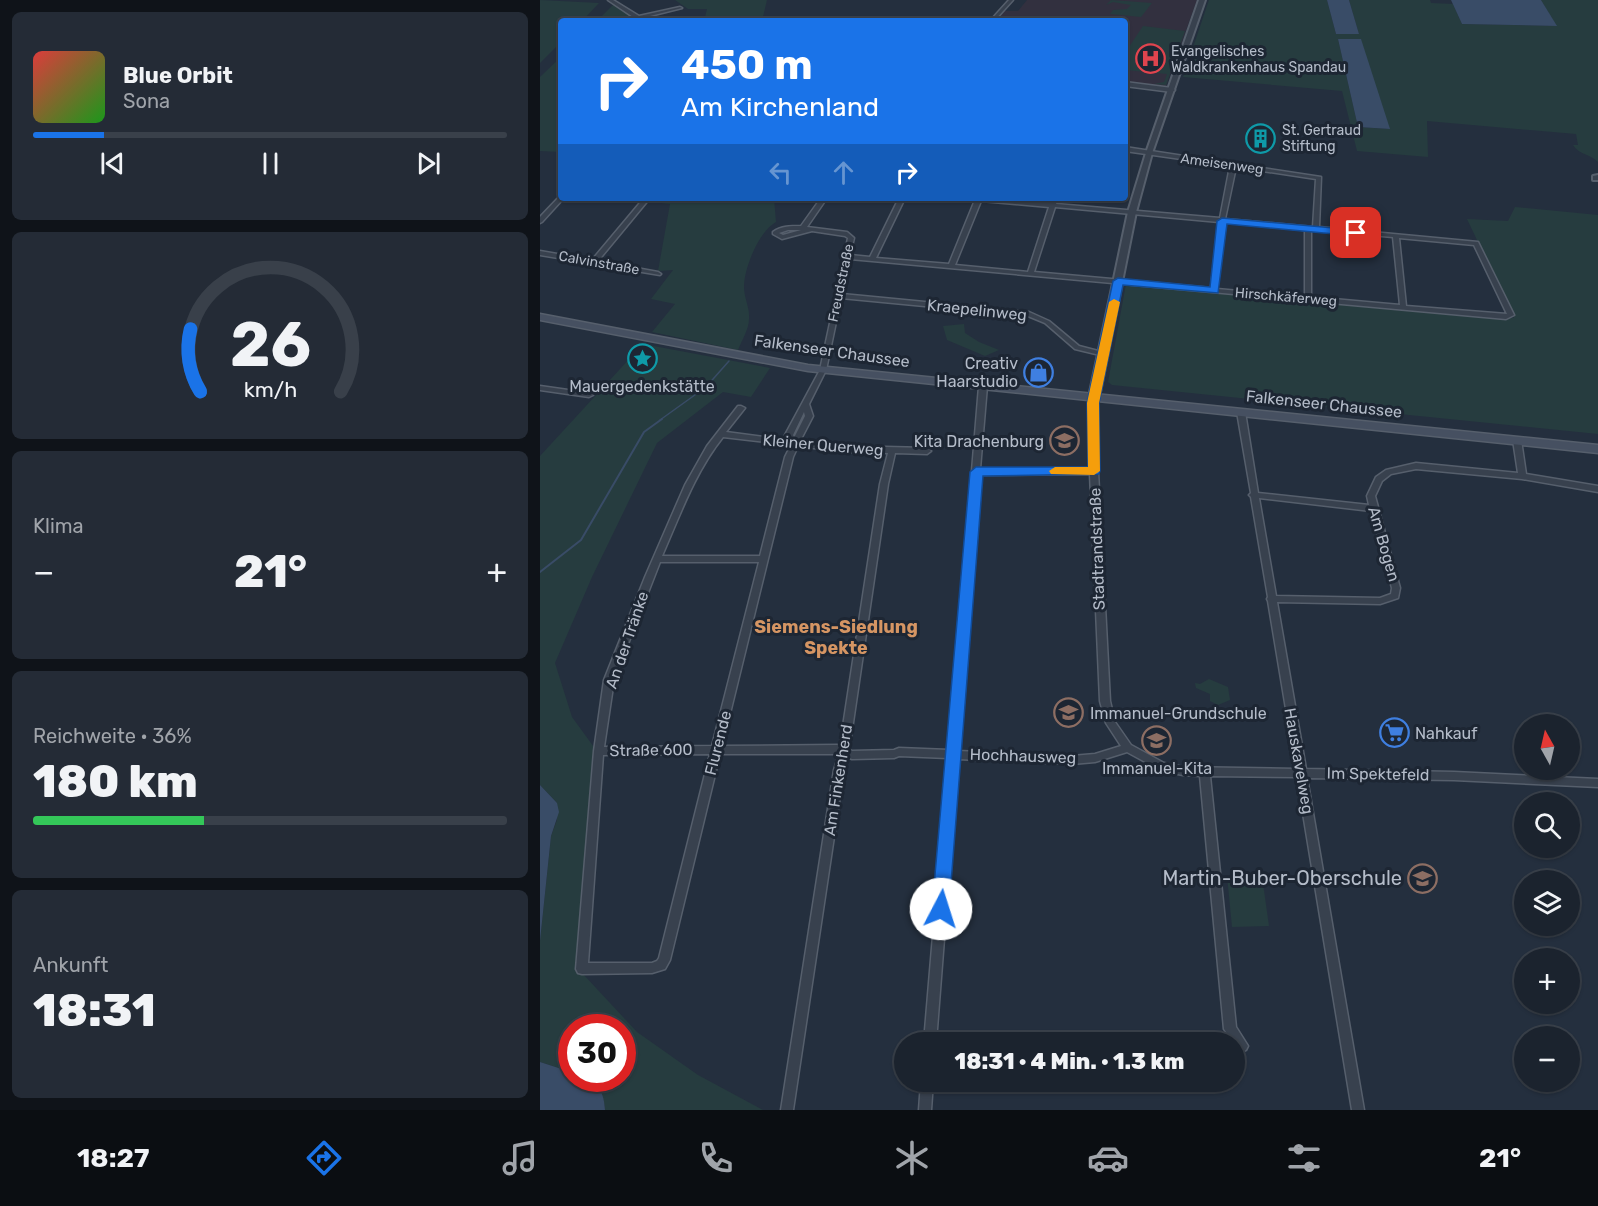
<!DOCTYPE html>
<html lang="de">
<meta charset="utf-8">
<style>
:root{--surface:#1b232e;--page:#242b36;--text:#f1f3f6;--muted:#a0a4aa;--line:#39404a;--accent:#1a73e8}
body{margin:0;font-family:Rubik,sans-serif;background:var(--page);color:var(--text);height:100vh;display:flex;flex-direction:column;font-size:22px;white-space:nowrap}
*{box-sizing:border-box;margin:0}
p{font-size:20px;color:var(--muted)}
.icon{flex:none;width:33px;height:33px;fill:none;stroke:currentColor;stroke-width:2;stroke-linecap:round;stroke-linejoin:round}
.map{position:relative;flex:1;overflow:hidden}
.sheet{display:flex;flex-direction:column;gap:12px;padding:12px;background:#0f1319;width:540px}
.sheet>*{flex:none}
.hud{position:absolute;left:18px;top:18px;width:570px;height:183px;border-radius:6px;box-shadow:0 2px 4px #0004,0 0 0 2px var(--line);background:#1a73e8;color:#fff;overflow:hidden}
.needle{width:39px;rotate:352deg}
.fabs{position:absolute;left:974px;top:714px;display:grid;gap:12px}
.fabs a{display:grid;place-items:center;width:66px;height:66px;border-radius:50%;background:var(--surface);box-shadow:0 2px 4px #0004,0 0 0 2px var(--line);font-size:30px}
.speed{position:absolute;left:18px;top:1014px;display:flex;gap:12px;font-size:30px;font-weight:700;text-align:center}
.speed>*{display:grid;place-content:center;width:78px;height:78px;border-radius:50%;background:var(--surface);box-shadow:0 2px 4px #0004,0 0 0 2px var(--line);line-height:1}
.speed .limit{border:9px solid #d22;background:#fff;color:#111}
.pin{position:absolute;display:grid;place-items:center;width:51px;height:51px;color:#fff;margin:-26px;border-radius:12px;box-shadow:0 3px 9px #0006}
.me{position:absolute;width:66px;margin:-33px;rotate:5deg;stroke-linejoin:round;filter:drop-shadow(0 0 4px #0008)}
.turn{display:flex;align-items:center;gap:21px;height:126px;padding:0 24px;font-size:27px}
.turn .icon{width:78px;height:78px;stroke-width:2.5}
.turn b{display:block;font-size:42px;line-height:51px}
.lanes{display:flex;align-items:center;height:57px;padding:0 24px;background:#0003;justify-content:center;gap:30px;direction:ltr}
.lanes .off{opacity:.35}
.big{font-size:45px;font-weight:800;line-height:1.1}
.sheet .tile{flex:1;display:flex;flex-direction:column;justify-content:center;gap:9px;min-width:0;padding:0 21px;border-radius:9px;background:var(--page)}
.sheet .dial{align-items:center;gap:0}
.dial svg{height:156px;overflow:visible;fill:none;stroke:var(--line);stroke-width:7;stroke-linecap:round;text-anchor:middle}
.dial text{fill:var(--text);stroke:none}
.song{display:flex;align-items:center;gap:18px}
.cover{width:72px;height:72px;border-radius:9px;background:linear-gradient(135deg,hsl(0 70% 55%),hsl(120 70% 35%))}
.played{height:6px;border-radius:3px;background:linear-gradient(90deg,var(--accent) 15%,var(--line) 15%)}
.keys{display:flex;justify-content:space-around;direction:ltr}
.heat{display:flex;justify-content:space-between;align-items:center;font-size:33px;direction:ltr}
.charge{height:9px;border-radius:4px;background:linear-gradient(90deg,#34c759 36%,var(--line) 0)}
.trip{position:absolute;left:354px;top:1032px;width:351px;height:60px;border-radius:30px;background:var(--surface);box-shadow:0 2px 4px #0004,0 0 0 2px var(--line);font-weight:800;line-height:60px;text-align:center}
.dock{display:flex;height:96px;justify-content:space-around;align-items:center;background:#0b0e12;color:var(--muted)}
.dock .icon{width:42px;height:42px}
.dock .on{color:var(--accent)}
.dock b{font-size:27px;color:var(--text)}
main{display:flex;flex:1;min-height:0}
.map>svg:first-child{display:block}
.medical{fill:#32303f}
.green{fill:#263c3f;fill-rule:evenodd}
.water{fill:#394c67}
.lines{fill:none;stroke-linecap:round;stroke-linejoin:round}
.stream-far1{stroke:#394c67;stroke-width:1.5}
.stream{stroke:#394c67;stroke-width:2}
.minor-casing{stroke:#565f6c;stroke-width:3}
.tertiary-casing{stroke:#565f6c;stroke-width:4}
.secondary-casing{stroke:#565f6c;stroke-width:3}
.minor{fill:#38414e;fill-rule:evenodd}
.tertiary{fill:#38414e;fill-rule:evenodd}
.secondary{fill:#465061;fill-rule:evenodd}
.route{fill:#1a73e8;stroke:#114b97;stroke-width:1.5}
.slow{fill:#f59e0b}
.labels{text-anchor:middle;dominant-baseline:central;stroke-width:6;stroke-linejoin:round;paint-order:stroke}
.far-poi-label{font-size:14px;fill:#b4bcc9;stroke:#1d2633;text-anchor:start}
.far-street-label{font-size:14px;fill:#b4bcc9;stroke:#1d2633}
.street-label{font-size:16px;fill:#b4bcc9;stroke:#1d2633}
.poi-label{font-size:16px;fill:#b4bcc9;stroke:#1d2633;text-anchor:end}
.neighbourhood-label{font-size:18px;font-weight:bold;fill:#d59563;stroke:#1d2633}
.near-poi-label{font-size:20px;fill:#b4bcc9;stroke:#1d2633;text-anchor:end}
</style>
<main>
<section class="sheet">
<div class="tile">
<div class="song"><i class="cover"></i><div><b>Blue Orbit</b><p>Sona</p></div></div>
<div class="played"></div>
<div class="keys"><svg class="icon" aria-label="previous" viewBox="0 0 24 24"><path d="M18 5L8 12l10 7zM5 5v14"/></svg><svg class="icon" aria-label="pause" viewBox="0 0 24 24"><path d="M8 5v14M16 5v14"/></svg><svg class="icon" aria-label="next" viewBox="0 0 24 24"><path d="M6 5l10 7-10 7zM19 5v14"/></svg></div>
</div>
<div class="tile dial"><svg viewBox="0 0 100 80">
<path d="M14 69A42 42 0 1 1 86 69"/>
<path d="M14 69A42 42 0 0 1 9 37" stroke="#1a73e8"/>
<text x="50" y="56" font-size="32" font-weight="700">26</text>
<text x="50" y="72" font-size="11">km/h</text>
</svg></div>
<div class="tile"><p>Klima</p>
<div class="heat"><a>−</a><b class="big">21°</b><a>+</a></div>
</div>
<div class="tile"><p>Reichweite · 36%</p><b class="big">180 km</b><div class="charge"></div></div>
<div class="tile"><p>Ankunft</p><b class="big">18:31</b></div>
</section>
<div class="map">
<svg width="1058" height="1110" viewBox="0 0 1058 1110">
<rect width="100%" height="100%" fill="#242f3e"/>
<!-- medical -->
<polygon class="medical" points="487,0 657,0 626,86 622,87 585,82 585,21 455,21 464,11 478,11"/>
<!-- green -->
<g class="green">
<polygon points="0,0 59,3 42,21 21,21 21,42 0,63"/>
<polygon points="135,0 227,0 222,21 164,21 167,9 148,9"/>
<polygon points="571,0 612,3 601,17 570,14 573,10 587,9 591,5 573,2 566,5"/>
<path d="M669,0H787L796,34H819L809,0H890L891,3L913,4L922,24L1016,26L1001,0H1058V162C1051,154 1039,155 1033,145H1038L1036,134L887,121L888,157L817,151L802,91L643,77ZM798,39H799L849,129L818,127Z"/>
<polygon points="75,3 103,21 57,21"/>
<polygon points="603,26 645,31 626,85 614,84 624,82 627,74 585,70 585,53"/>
<polygon points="21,57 21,152 0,151 0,77"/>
<path d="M107,198H234L236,222C219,231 204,268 204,287C204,298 210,308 209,319C209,329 202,340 198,350L112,332L135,304L111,299L133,270L118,271L130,204L104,201Z"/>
<polygon points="975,207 1058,215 1058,434 572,385 568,382 586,284 974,318 927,219 968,221"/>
<polygon points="424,324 425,333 439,342 459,350 445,356 407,340 403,326"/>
<path d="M103,344L230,368L211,397L183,392L117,443L52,577L15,663L32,717L56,750L37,973L43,974L97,1032L158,1075L223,1110H65C64,1096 59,1086 47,1079L82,1078V1028H32L31,1072L0,1062V941L11,836L17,820V803L0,785V456Z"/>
<polygon points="669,679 688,687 690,700 678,705 670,701 670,694 656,688 655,683 660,684"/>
<polygon points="687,876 722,876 729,926 692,927"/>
</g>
<!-- water -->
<g class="water">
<polygon points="787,0 809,0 819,34 796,34"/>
<polygon points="911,0 1001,0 1017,26 922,24"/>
<polygon points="798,39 821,39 850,129 818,127"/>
<polygon points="0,785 17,803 19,812 11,836 0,941"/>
<path d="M0,1062L31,1072L32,1078C54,1078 64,1087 65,1110H0Z"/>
</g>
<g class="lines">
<!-- stream-far1 -->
<polyline class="stream-far1" points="120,420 166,387 189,361"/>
<!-- stream -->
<polyline class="stream" points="0,572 41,540 104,432 122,419"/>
<defs>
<g id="minor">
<polygon points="68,0 73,0 99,16 140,7 142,8 102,18 103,21 99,21"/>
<polygon points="469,0 473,0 454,21 450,21"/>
<polygon points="585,82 632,88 635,90 632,92 585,86"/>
<path d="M585,147L781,177L779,227L938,242L974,315L966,319L310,259L302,294L489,312L509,321L539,346L566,353L567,354L564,356L535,349L505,323L488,316L301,298L286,370L269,404L273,416L260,441L304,446L387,448L391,451L387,454L355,453L348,484L309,750L312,751L354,750L359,748L409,750L439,386L443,384L447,386L440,469L550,468V397L554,395L558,397V471L570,701L575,722L591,745L624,763L643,767L756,769L728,601L727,599L728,597L711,497L709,495L711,493L697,412L698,410H701L705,412L718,493L829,505L827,496L836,477L846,470L876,463L978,473L973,440L977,438L981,440L986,474L1058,486V492L982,479L876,469L851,474L842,481L835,496L860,588L858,598L840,604L737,602L766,769L914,772L1058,779V787L914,780L767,778L824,1110H812L757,777L670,776L696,1027L708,1046L706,1050L702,1052C698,1050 694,1047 694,1042H693L684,1029L660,776L643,775L622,771L587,752L555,762L532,764L418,759L396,1042H384L408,758L359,756L354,758L312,759L307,757L304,770L253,1110H241L294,770L299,754H180L130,960L125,969L112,973L42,974L38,973L36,969L54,751L64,680L105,577L145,485L167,446L198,406H201L205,408L186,432L248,440L245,435L280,370L308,238L305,236L272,231L242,239L233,234V232C241,226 251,226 261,226L281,198H287L267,227L307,232L314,238L310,255L330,257L359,198H365L336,258L409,264L435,200L426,198H449L510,203L512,198H518L516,204L680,218L690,166L585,151ZM696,167L776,179L773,227L685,219ZM441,201L509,207L488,272L415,265ZM515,207L679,222L671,288L494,272ZM685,222L765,230V297L677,289ZM248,230H261L243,235L239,233ZM771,230L853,237L860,305L771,297ZM859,238L934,245L967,314L866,306ZM264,412L265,416L254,438L253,435ZM183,437L251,445L245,457L220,556H122C140,515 155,472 183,437ZM258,446L304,452L348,453L340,484L300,746L297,745L182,746L253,457ZM550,474L560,701L566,723L581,746L555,754L532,756L418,751L440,475ZM719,498L831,511L852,588L851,594L840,598L736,596ZM120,562H219L172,746L64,747L74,680ZM170,754L119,958L117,961L112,963H48L63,755Z"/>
<polygon points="21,196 21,198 24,198 23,199 2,222 0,223 0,217 19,197"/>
<polygon points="104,198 110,198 58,261 118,272 121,274 120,275 0,255 0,251 52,260"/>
<polygon points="0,386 49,393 53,395 49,397 0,390"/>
<polygon points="381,1082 393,1082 391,1110 379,1110"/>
</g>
<g id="tertiary">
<polygon points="659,0 665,0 612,153 596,212 559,397 557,399 551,399 549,397 588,212 606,153"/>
<polygon points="1058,175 1058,180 1053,180 1053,176"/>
</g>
<polygon id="secondary" points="0,314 268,365 1058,445 1058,453 268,371 0,320"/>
</defs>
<!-- minor casing -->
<use href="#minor" class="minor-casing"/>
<!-- tertiary casing -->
<use href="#tertiary" class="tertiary-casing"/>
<!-- secondary casing -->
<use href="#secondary" class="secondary-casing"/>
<!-- minor -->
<use href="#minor" class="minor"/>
<!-- tertiary -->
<use href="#tertiary" class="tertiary"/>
<!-- secondary -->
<use href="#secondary" class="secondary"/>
</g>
<!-- route -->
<polygon class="route" points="682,218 816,230 821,233 816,236 687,224 678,293 583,285 559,403 560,471 559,474 443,476 409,909 407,915 401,917 394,915 392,909 430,472 436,467 548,467 547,403 573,281 578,278 670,287 677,221"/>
<!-- slow -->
<polygon class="slow" points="574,299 580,302 559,403 560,471 554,475 511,474 509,471 515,467 548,467 547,403 569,302"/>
<!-- icons -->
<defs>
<symbol id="hospital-ring" viewBox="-11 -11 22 22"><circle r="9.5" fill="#1d2633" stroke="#e0444e" stroke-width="1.5"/><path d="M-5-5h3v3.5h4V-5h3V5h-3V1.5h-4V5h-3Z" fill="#e0444e"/></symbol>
<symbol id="building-ring" viewBox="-11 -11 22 22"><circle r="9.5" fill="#1d2633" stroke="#0f9aa8" stroke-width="1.5"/><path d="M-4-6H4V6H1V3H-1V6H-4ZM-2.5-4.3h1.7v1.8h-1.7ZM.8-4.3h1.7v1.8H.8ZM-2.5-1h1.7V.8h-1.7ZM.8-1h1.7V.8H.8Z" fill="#0f9aa8"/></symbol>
<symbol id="sight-ring" viewBox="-11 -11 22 22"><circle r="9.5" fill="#1d2633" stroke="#0f9aa8" stroke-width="1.5"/><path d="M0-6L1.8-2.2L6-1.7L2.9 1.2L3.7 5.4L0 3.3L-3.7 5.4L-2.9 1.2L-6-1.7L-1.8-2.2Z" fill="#0f9aa8"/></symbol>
<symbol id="shop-ring" viewBox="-11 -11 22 22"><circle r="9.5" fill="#1d2633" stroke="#3f7fe0" stroke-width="1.5"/><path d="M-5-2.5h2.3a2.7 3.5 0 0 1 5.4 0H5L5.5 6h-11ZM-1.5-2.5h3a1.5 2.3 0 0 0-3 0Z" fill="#3f7fe0"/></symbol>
<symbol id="school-ring" viewBox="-11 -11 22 22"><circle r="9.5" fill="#1d2633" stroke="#8d6e63" stroke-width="1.5"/><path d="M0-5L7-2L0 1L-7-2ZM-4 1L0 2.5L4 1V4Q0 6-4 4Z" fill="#8d6e63"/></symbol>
<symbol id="supermarket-ring" viewBox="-11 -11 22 22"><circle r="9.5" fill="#1d2633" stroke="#3f7fe0" stroke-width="1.5"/><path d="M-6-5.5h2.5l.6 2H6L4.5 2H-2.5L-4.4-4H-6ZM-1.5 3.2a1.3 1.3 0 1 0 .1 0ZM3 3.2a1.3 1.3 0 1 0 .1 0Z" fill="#3f7fe0"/></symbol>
</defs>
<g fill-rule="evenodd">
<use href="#hospital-ring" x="594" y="42" width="33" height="33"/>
<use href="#building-ring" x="704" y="122" width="33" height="33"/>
<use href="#sight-ring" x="86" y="342" width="33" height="33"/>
<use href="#shop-ring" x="482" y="356" width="33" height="33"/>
<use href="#school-ring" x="508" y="424" width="33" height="33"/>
<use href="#school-ring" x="512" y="696" width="33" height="33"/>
<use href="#supermarket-ring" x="838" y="716" width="33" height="33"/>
<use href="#school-ring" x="600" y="724" width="33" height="33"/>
<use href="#school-ring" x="866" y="862" width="33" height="33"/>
</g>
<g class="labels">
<!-- far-poi labels -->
<g class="far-poi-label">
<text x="631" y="51">Evangelisches<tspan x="631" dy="16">Waldkrankenhaus Spandau</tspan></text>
<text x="742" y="130">St. Gertraud<tspan x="742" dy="16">Stiftung</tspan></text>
</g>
<!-- far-street labels -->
<g class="far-street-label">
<text transform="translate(682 164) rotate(8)">Ameisenweg</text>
<text transform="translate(59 263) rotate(10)">Calvinstraße</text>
<text transform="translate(301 283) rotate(-78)">Freudstraße</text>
<text transform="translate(746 297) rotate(5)">Hirschkäferweg</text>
</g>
<!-- street labels -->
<g class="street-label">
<text transform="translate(437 310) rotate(6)">Kraepelinweg</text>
<text transform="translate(292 351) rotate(8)">Falkenseer Chaussee</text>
<text transform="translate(784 404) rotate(6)">Falkenseer Chaussee</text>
<text transform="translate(283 445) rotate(5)">Kleiner Querweg</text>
<text transform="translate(844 544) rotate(74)">Am Bogen</text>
<text transform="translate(557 549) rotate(-92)">Stadtrandstraße</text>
<text transform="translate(87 640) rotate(-71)">An der Tränke</text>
<text transform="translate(178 743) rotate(-76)">Flurende</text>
<text transform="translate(111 750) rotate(-1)">Straße 600</text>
<text transform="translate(483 756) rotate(2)">Hochhausweg</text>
<text transform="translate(759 761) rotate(80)">Hauskavelweg</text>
<text transform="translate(838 774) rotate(1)">Im Spektefeld</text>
<text transform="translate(298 780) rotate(-81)">Am Finkenherd</text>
</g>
<!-- poi labels -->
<g class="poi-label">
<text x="478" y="363">Creativ<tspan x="478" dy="18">Haarstudio</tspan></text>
<text x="102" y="386" text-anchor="middle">Mauergedenkstätte</text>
<text x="504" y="441">Kita Drachenburg</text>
<text x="550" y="713" text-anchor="start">Immanuel-Grundschule</text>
<text x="875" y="733" text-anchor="start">Nahkauf</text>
<text x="617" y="768" text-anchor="middle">Immanuel-Kita</text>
</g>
<!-- neighbourhood labels -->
<g class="neighbourhood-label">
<text x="296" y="627">Siemens-Siedlung<tspan x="296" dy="21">Spekte</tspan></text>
</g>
<!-- near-poi labels -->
<g class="near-poi-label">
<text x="862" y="878">Martin-Buber-Oberschule</text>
</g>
</g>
</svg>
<div class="fabs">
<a><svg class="needle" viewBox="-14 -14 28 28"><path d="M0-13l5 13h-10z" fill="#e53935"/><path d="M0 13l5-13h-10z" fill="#a0a4aa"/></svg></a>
<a><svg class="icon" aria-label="search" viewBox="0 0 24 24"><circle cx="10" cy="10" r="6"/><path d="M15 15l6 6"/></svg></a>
<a><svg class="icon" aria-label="layers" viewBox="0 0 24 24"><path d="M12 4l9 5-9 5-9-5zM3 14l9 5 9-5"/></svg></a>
<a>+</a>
<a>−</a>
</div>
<div class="speed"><div class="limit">30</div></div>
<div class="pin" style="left:816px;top:233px;background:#d93025"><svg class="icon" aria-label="arrive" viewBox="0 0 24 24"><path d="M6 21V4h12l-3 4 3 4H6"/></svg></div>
<svg class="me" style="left:401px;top:909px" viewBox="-20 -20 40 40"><circle r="19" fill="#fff"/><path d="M0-13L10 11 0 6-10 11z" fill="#1a73e8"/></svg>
<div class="trip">18:31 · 4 Min. · 1.3 km</div>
<div class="hud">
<div class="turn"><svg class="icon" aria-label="right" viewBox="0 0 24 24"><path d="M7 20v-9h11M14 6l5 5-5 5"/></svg><div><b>450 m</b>Am Kirchenland</div></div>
<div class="lanes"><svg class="icon off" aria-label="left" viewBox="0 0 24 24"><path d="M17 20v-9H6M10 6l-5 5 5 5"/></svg><svg class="icon off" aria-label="ahead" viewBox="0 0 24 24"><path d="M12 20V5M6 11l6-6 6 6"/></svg><svg class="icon" aria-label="right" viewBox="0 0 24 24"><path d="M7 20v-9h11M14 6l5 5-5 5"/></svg></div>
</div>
</div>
</main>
<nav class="dock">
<b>18:27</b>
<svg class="icon on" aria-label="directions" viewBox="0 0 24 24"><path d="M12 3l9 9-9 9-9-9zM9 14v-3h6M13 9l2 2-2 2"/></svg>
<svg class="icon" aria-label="music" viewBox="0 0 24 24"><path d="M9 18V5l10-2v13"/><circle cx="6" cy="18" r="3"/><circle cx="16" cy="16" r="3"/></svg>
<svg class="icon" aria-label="phone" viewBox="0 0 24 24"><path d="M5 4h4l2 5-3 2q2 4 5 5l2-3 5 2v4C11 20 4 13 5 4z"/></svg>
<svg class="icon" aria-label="climate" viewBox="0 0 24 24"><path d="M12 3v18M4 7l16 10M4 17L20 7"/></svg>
<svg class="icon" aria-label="car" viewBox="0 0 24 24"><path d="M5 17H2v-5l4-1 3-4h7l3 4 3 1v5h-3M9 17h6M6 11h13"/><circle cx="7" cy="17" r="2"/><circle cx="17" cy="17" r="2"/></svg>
<svg class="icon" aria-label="filters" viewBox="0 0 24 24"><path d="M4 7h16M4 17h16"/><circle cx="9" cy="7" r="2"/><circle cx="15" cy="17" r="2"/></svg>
<b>21°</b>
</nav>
